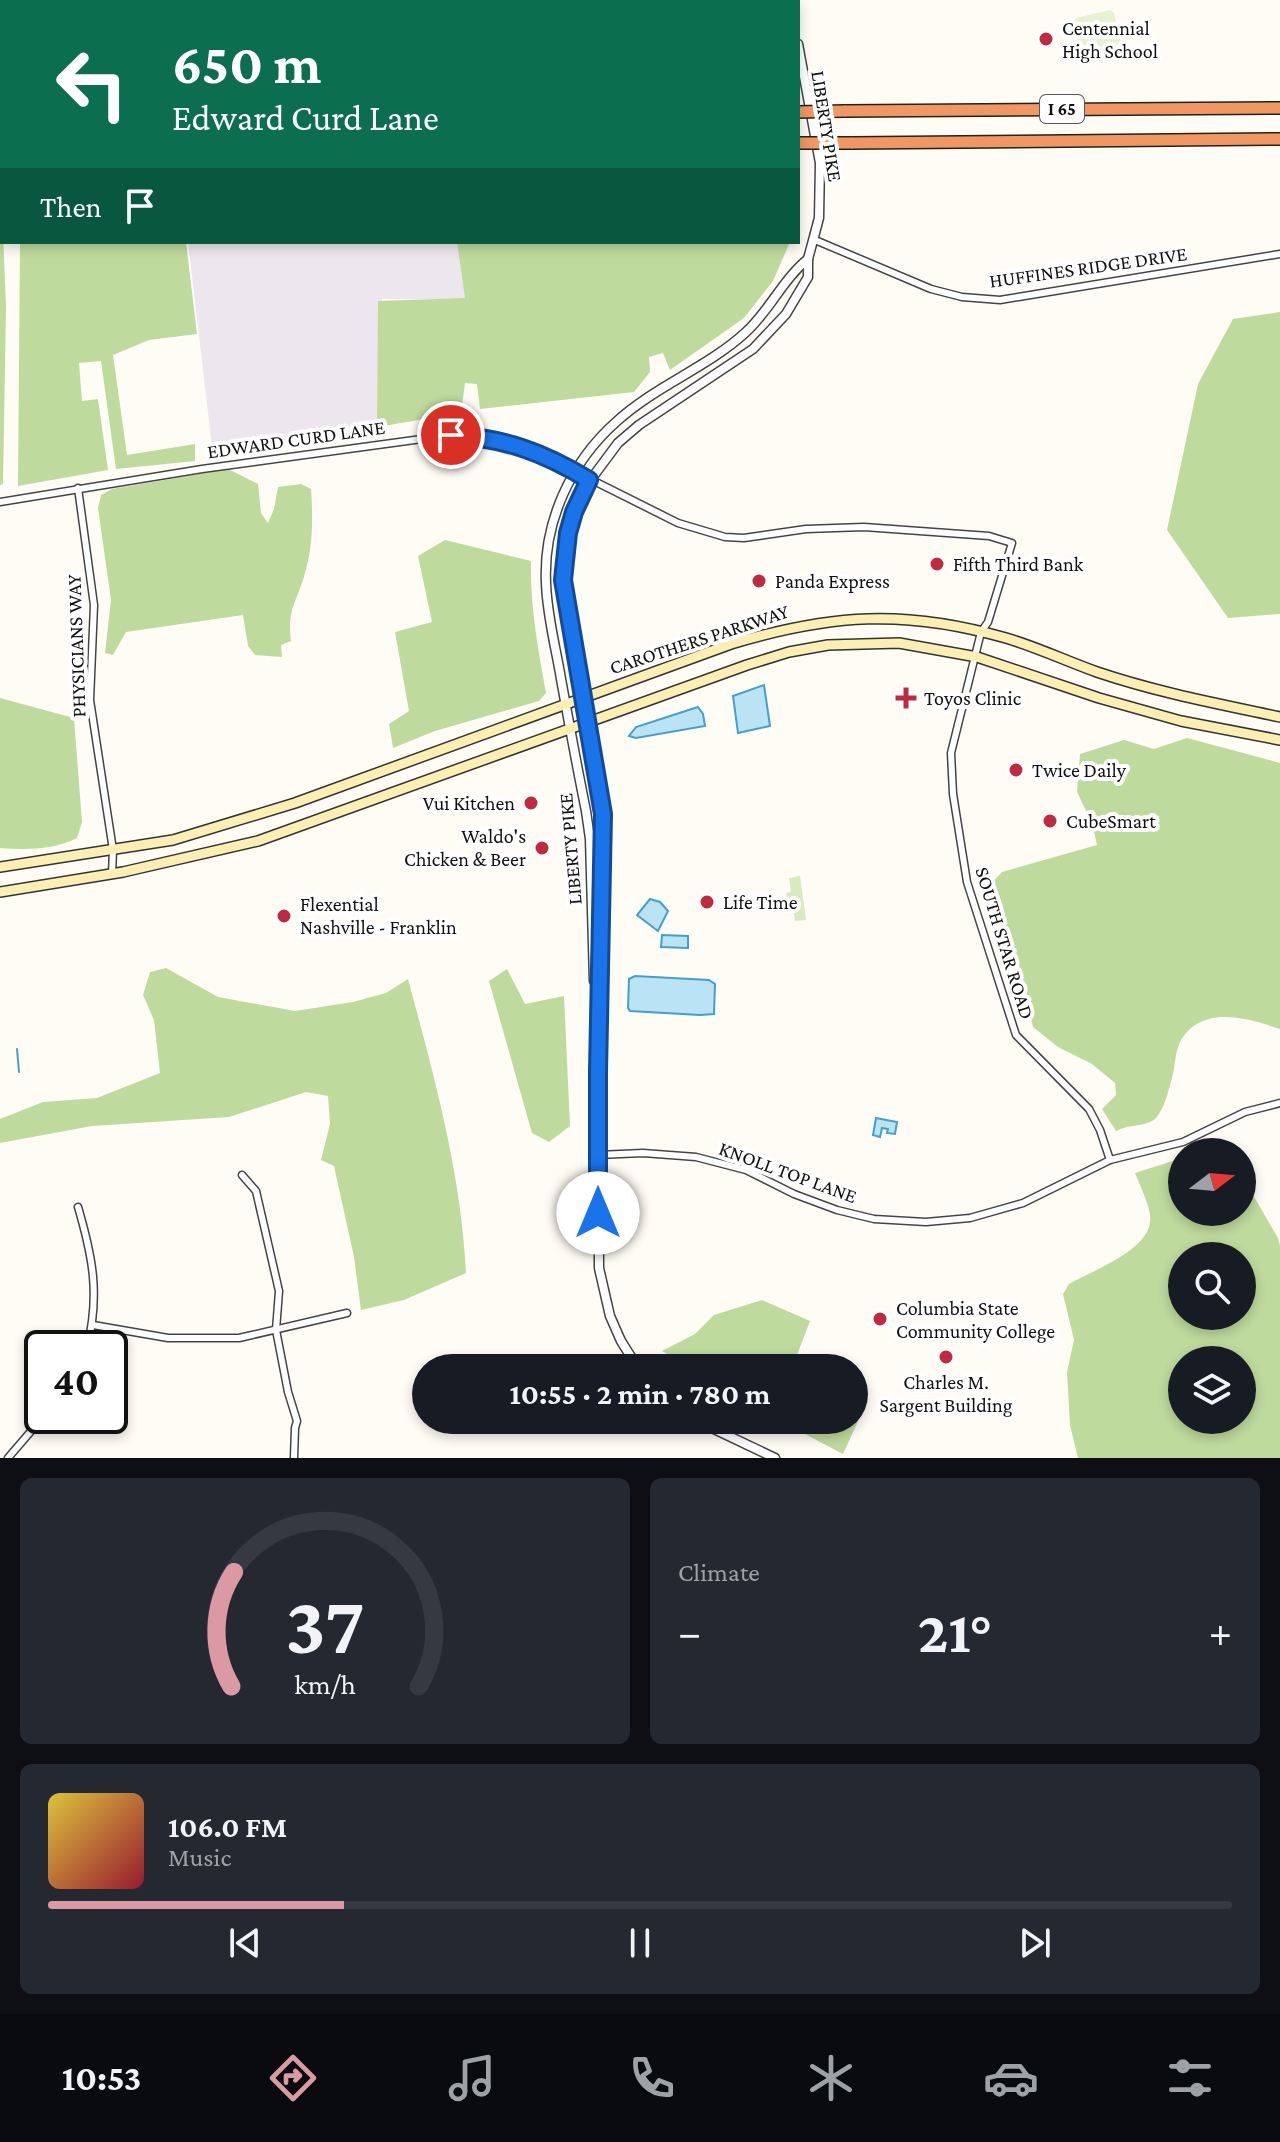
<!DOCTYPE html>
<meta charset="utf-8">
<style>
:root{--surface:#171b24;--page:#242831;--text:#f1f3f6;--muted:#9ea1a6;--line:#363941;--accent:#da99a3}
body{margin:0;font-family:"Crimson Pro",serif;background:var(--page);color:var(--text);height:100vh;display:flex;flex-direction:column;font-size:30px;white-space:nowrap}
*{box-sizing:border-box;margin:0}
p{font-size:26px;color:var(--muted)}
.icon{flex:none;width:44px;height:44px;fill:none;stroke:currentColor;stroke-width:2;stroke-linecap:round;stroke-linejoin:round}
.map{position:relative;height:1458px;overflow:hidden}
.side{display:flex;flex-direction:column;gap:20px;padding:20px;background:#0d0f14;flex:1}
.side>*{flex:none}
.top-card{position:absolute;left:0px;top:0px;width:800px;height:244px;box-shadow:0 4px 12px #0003;background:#0b6e4f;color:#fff;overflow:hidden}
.needle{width:52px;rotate:74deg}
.buttons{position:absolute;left:1168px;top:1138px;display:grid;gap:16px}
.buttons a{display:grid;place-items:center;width:88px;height:88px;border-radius:50%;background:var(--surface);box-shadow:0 4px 12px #0003;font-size:40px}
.speed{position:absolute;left:24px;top:1330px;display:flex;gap:16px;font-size:40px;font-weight:700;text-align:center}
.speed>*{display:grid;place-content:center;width:104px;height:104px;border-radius:50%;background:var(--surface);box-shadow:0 4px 12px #0003;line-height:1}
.speed .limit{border:4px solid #111;border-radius:12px;background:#fff;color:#111}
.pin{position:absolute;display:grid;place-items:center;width:68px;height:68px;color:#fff;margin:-34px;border:4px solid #fff;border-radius:50%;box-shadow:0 2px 8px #0007}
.me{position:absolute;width:88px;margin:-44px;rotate:0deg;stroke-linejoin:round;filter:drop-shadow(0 0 6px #0008)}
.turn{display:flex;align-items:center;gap:28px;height:168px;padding:0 40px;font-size:36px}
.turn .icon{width:104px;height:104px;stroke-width:2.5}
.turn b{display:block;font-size:56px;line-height:68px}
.then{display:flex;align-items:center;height:76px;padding:0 40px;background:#0003;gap:16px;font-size:30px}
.big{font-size:60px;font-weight:700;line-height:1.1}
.side .card{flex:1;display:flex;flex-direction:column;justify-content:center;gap:12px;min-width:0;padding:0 28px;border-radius:12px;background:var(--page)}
.side .dial{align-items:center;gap:0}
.dial svg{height:208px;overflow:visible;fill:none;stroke:var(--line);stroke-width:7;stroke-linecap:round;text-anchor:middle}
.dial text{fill:var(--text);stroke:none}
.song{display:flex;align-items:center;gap:24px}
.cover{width:96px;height:96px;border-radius:12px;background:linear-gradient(135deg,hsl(50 70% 55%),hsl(350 70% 35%))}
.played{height:8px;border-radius:4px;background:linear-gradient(90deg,var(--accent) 25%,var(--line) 25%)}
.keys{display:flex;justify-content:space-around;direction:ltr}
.heat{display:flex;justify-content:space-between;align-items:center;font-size:44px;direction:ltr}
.side .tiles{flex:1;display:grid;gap:20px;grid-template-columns:1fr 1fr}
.card:last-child{grid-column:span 2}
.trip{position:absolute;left:412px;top:1354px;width:456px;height:80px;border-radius:40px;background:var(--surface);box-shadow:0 4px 12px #0003;font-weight:700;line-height:80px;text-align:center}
.menu{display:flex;height:128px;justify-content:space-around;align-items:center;background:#090b0e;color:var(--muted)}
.menu .icon{width:56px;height:56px}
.menu .active{color:var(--accent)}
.menu b{font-size:36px;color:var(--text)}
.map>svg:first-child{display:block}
.industrial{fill:#ede6ee}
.green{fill:#d8eabe}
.forest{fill:#beda9d;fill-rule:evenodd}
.pitch{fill:#e8f1d0}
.water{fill:#bae4f5;stroke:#43a0cb;stroke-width:2}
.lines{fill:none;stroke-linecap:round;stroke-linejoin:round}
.stream{stroke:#43a0cb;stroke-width:2}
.minor-casing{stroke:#444;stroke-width:9}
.tertiary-casing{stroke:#444;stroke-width:11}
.secondary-casing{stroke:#333;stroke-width:12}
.motorway-casing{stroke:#222;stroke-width:14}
.minor{stroke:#fff;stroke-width:6}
.tertiary{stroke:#fff;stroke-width:8}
.secondary{stroke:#fdeeb2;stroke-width:9}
.motorway{stroke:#f19761;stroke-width:11}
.motorway-bridge-casing{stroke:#222;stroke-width:14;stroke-linecap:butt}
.motorway-bridge{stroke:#f19761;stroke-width:11}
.route-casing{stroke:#114b97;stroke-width:20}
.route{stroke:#1a73e8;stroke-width:14}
.poi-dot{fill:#bf2a3e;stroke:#fff;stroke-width:3}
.labels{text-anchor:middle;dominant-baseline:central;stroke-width:8;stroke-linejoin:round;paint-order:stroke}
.shield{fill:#fff;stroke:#585858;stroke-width:2}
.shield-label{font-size:18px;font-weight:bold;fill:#111}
.poi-label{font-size:20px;fill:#111;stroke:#fff;text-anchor:start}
.street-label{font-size:20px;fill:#111;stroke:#fff}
</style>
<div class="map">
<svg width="1280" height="1458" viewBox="0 0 1280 1458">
<rect width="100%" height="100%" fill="#fffcf5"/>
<!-- industrial -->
<polygon class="industrial" points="188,242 459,242 467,299 382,299 384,433 213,455"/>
<!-- green -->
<polygon class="green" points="800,876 806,920 795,921 793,905 788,905 786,893 791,892 789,878"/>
<!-- forest -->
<g class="forest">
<polygon points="0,208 2,208 6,307 3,484 0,485"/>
<polygon points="20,242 186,242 197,334 149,340 113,355 127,455 195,444 195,461 116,469 101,361 79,363 82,401 98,399 108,470 18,486"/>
<polygon points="457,242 790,242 773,281 744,318 670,370 663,353 649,357 650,372 634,392 480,409 477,384 465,383 461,413 377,427 378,301 465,298"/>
<polygon points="1280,312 1280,614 1228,618 1167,530 1198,384 1233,319"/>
<path d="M228,469L258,484L261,513L268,523L274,509L278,487L301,484L311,489C313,518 313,545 305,573C297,603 287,607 291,641L281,645L282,657L255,655L248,646L243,615L126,632L113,655L105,653L111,600L98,508L101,495L112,489Z"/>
<path d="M445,540L531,561C530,606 538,649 546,693L539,701L435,731L393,748L389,724L409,711L395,632L432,622L418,556Z"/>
<path d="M0,698L74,718L82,822L77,838C53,850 26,850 0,848Z"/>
<path d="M1187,738L1280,763V1029C1247,1018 1201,1004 1180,1042C1175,1052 1175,1067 1172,1078C1168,1092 1165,1107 1156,1118C1147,1127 1129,1124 1116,1131L1102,1109L1116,1095L1115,1083L1092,1064L1058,1047L1033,1027L1018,961L989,886L1002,872L1097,845L1092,823L1077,792L1080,754L1124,740L1154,749Z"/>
<path d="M166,968L218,997L295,1011L353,1002L386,993L408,979C434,1076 461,1172 466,1273L404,1300L361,1310L354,1257L334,1166L321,1160L330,1124L328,1096L306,1092L229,1117L92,1126L0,1143V1119L43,1102L97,1098L160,1073L154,1020L143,995L150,972Z"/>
<polygon points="507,969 525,1004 564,996 570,1126 549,1142 532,1133 489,981"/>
<path d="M1182,1158V1212H1242V1176L1278,1238L1280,1246V1458H1078L1070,1425L1067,1372L1074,1340L1063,1294L1069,1284C1093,1270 1155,1249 1150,1215C1148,1201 1140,1186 1135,1173ZM1182,1256H1242V1316H1182ZM1182,1360H1242V1420H1182Z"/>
<polygon points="762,1300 810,1321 792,1368 689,1368 662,1351 695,1334 714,1315"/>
<polygon points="854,1411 861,1415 843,1454 778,1420 854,1420"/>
</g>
<!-- pitch -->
<polygon class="pitch" points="1110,10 1114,13 1121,43 1119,47 1084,55 1080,53 1073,23 1076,18"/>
<!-- water -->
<g class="water">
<polygon points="764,685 770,726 738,733 733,696"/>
<polygon points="698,707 703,714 705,726 636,738 629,736 636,727"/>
<polygon points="650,899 660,902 668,911 658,931 637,915"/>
<polygon points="662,935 688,936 688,948 661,947"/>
<polygon points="635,976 709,980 715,984 714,1014 700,1015 630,1011 628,1008 629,979"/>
<polygon points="876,1118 897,1122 895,1134 887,1133 888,1129 882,1128 880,1137 873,1135"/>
</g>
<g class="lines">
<!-- stream -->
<polyline class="stream" points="17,1049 19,1072"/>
<defs>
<g id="minor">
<polyline points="0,10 2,10"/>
<polyline points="815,240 931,289 962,297 1000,300 1280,254"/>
<polyline points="78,488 94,605 90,700 113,850 112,874"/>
<polyline points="0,502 202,469 451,435 484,437 528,448 678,523 725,537 744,538 806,529 864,527 989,536 1012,543 988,622 981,632 951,753 953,794 967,882 1016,1035 1089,1109 1100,1130 1110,1160"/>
<polyline points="598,1155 643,1153 696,1157 746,1170 794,1194 837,1210 874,1219 926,1222 970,1218 1023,1203 1110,1160 1183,1142 1245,1112 1280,1103"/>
<polyline points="242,1175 256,1191 279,1291 276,1330 288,1392 297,1421 295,1428 294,1458"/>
<path d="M78,1207C93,1258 100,1295 87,1348"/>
<polyline points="93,1325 168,1338 239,1338 347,1313"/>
<polyline points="8,1458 44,1416"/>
</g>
<g id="tertiary">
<polyline points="790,0 790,2"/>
<path d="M594,981L590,839L586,811C577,767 569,723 561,679C556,648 547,616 546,583C543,522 571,462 616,422C655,386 707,368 746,332C770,310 783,279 808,259"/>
<polyline points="638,1368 621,1341 610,1316 599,1268 598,1072 603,814 565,600 564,553 574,512 586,486 618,443 639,425 753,349 786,314 808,277 808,259 819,218 820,163 798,44"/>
<polyline points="695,1420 775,1458"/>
</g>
<g id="secondary">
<path d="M0,867L173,840L295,803L731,644C831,614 905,609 1006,638C1037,647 1066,661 1097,672C1156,692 1219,704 1280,717"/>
<polyline points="0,892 123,872 258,841 747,665 789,652 828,645 899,643 977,657 1099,698 1181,721 1280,740"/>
</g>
<g id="motorway">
<polyline points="844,111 1280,108"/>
<polyline points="851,143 1280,139"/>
<polyline points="0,146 2,145"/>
<polyline points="0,172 2,172"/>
</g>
</defs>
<!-- minor casing -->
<use href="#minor" class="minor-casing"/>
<!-- tertiary casing -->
<use href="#tertiary" class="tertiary-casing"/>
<!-- secondary casing -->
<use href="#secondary" class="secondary-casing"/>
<!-- motorway casing -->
<use href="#motorway" class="motorway-casing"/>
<!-- minor -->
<use href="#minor" class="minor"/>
<!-- tertiary -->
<use href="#tertiary" class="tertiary"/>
<!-- secondary -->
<use href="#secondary" class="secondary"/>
<!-- motorway -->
<use href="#motorway" class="motorway"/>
<defs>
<g id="motorway-bridge">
<polyline points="798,112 844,111"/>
<polyline points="798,143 851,143"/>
</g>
</defs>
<!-- motorway-bridge casing -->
<use href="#motorway-bridge" class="motorway-bridge-casing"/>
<!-- motorway-bridge -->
<use href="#motorway-bridge" class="motorway-bridge"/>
</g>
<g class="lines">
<defs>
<path id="route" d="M451,435C504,438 543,452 589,480L574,512L568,533L563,580L603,814L598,1072V1213"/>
</defs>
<!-- route casing -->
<use href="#route" class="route-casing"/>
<!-- route -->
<use href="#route" class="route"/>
</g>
<!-- markers -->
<g class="poi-dot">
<circle cx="1046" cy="39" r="8"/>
<circle cx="937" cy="564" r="8"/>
<circle cx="759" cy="581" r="8"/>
<path d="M902 686h8v8h8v8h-8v8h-8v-8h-8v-8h8z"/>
<circle cx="1016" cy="770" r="8"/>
<circle cx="531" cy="803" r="8"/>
<circle cx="1050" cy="821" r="8"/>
<circle cx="542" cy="848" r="8"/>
<circle cx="707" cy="902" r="8"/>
<circle cx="284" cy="916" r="8"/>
<circle cx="880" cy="1319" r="8"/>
<circle cx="946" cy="1357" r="8"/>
</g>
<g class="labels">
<!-- shield labels -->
<rect class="shield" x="1040" y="95" width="44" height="28" rx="6"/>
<g class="shield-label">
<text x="1062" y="109">I 65</text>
</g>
<!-- poi labels -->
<g class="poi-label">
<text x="1062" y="28">Centennial<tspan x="1062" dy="23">High School</tspan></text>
<text x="953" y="564">Fifth Third Bank</text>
<text x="775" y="581">Panda Express</text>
<text x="924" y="698">Toyos Clinic</text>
<text x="1032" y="770">Twice Daily</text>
<text x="515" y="803" text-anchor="end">Vui Kitchen</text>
<text x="1066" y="821">CubeSmart</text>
<text x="526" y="836" text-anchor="end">Waldo's<tspan x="526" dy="23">Chicken &amp; Beer</tspan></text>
<text x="723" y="902">Life Time</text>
<text x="300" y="904">Flexential<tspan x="300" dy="23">Nashville - Franklin</tspan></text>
<text x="896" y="1308">Columbia State<tspan x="896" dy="23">Community College</tspan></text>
<text x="946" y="1382" text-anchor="middle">Charles M.<tspan x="946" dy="23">Sargent Building</tspan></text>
</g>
<!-- street labels -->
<g class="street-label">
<text transform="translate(827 126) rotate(81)">LIBERTY PIKE</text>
<text transform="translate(1088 267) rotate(-8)">HUFFINES RIDGE DRIVE</text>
<text transform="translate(296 439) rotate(-8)">EDWARD CURD LANE</text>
<text transform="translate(699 639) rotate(-18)">CAROTHERS PARKWAY</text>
<text transform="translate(76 646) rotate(-92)">PHYSICIANS WAY</text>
<text transform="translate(570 849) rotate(-95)">LIBERTY PIKE</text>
<text transform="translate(1005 943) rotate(73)">SOUTH STAR ROAD</text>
<text transform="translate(788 1172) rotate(20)">KNOLL TOP LANE</text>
</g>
</g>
</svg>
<div class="buttons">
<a><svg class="needle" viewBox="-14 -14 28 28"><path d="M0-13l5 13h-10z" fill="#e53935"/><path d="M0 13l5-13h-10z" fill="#9ea1a6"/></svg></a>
<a><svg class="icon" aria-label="search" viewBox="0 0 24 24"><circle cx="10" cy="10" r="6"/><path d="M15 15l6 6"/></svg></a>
<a><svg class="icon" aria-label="layers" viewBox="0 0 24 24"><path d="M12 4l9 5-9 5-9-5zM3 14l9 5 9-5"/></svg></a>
</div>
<div class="speed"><div class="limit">40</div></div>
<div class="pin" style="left:451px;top:435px;background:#d93025"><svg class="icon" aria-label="arrive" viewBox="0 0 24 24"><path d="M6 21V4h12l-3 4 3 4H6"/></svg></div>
<svg class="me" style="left:598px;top:1213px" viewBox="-20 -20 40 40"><circle r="19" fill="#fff"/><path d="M0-13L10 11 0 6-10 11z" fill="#1a73e8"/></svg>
<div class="trip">10:55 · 2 min · 780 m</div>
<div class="top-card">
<div class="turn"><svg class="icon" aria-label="left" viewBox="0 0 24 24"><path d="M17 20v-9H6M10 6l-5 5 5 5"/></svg><div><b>650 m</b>Edward Curd Lane</div></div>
<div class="then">Then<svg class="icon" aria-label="arrive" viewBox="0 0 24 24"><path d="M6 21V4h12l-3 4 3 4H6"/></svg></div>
</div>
</div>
<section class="side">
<div class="tiles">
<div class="card dial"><svg viewBox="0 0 100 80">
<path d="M14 69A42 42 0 1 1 86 69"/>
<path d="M14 69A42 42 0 0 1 15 25" stroke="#da99a3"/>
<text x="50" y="56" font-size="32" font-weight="700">37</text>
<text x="50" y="72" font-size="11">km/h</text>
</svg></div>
<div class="card"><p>Climate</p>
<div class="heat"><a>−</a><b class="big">21°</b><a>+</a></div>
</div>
<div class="card">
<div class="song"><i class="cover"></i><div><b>106.0 FM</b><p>Music</p></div></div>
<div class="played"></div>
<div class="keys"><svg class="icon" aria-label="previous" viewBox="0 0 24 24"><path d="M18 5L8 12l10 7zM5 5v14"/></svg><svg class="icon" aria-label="pause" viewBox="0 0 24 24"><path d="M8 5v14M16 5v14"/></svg><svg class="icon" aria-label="next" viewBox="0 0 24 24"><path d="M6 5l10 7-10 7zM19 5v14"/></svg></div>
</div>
</div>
</section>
<nav class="menu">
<b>10:53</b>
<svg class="icon active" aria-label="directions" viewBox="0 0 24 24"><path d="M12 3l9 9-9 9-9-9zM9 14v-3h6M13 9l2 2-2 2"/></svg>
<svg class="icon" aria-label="music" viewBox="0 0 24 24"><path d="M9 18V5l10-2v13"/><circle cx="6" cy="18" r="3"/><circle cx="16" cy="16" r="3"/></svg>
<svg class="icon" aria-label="phone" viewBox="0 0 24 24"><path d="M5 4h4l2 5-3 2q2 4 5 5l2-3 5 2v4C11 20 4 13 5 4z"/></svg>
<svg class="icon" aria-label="climate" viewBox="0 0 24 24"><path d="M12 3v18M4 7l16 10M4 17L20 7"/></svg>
<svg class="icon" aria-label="car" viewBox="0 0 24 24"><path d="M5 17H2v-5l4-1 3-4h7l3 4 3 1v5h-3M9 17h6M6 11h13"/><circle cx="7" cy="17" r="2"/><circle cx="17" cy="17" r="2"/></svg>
<svg class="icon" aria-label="filters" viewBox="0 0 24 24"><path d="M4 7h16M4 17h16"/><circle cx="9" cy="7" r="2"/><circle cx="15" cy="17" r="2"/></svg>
</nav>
